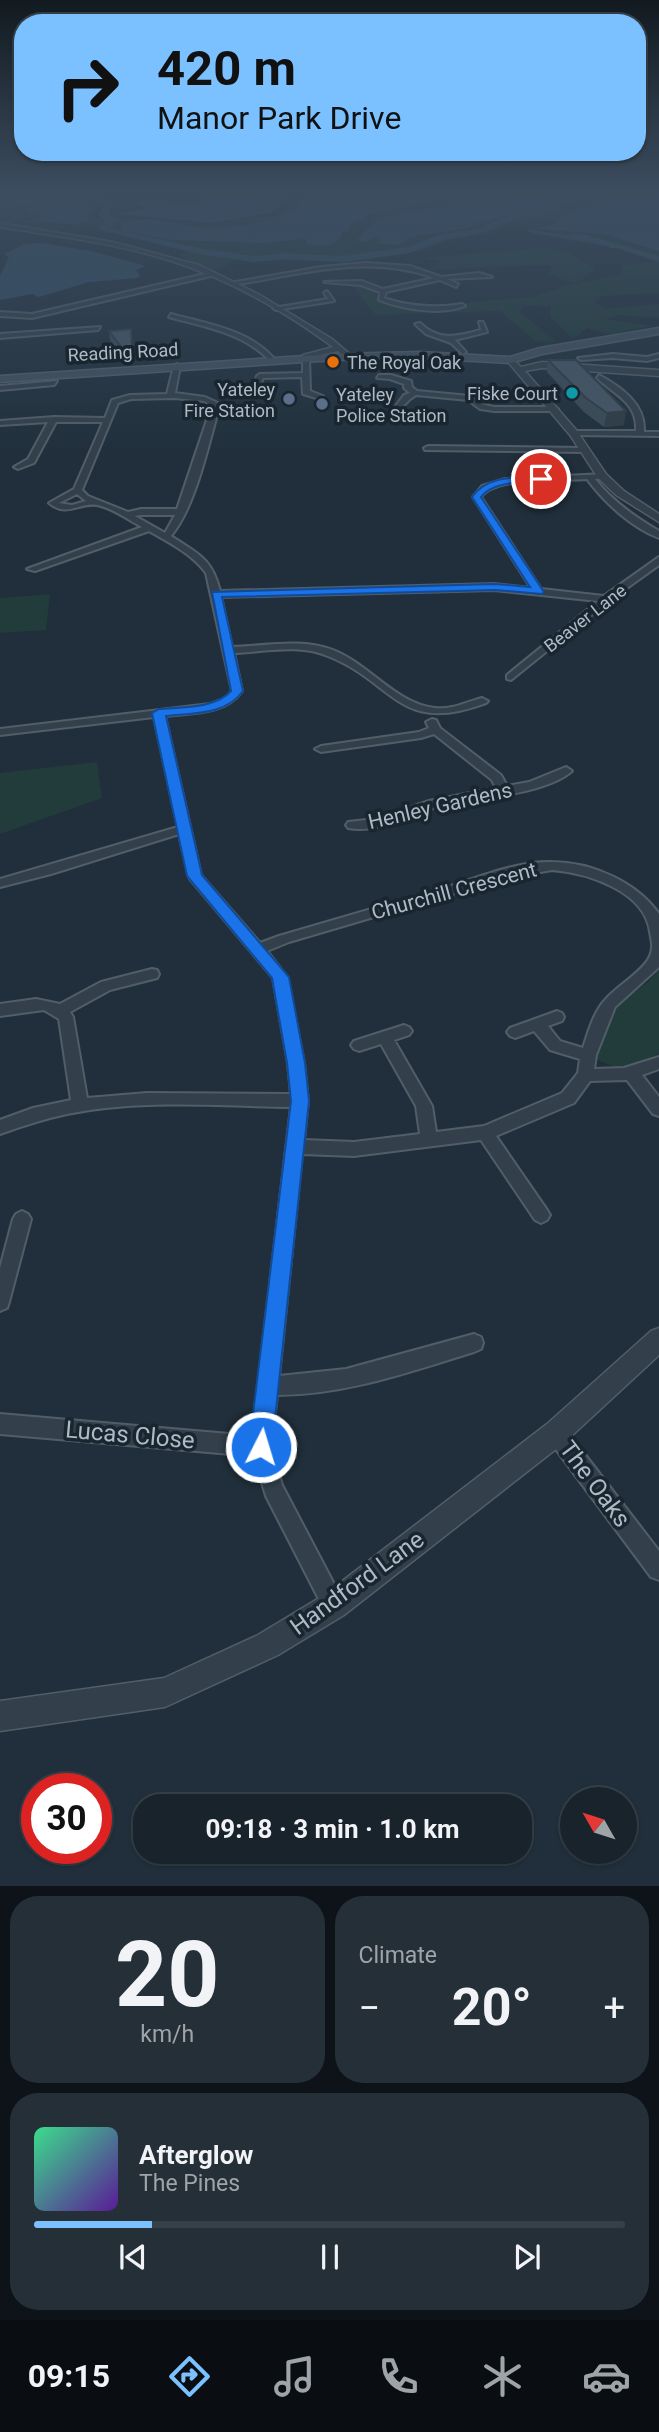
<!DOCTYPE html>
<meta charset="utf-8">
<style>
:root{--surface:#18232c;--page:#252f38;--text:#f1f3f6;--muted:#9fa4a9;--line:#364048;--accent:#7bc1ff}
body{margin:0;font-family:Roboto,sans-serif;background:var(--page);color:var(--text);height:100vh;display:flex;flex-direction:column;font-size:26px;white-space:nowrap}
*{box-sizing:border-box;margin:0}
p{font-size:23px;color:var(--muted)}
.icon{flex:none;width:38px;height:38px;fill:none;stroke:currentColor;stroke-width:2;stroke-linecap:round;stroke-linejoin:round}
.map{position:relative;height:1886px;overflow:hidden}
.details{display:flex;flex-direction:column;gap:10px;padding:10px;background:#0d1318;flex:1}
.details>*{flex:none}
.guide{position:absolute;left:14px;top:14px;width:632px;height:147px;border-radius:28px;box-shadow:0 2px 5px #0004,0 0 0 2px var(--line);background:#7bc1ff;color:#111;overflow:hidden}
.needle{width:46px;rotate:309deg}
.buttons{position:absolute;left:560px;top:1787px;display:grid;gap:14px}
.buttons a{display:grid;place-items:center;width:77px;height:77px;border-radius:50%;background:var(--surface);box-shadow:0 2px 5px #0004,0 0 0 2px var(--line);font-size:35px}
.speed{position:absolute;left:21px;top:1773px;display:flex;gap:14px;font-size:35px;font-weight:700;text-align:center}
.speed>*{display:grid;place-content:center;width:91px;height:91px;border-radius:50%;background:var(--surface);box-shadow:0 2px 5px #0004,0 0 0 2px var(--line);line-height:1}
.speed .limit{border:10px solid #d22;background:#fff;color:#111}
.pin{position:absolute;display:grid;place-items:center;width:60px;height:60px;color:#fff;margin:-30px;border:4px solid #fff;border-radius:50%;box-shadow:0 2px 7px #0007}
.me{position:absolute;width:77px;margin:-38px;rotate:5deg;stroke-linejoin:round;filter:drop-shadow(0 0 5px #0008)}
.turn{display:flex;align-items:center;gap:24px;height:147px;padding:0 28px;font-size:32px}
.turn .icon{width:91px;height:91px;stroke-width:2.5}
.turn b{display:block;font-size:49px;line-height:60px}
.big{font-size:52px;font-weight:700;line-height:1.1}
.details .card{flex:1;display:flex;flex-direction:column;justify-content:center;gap:10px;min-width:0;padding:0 24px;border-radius:28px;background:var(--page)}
.details .dial{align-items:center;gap:0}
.dial b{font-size:91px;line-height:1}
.song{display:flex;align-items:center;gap:21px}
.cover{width:84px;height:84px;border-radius:10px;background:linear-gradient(135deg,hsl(150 70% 55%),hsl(270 70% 35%))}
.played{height:7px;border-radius:4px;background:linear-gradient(90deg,var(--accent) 20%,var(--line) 20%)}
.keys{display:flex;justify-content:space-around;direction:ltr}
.heat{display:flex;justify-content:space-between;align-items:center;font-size:38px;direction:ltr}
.details .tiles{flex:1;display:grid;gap:10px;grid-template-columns:1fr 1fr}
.card:last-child{grid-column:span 2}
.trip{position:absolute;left:133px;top:1794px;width:399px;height:70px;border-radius:28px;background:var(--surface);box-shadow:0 2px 5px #0004,0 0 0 2px var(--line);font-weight:700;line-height:70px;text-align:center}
.tabs{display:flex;height:112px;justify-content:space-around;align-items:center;background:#0a0e12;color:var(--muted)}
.tabs .icon{width:49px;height:49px}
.tabs .selected{color:var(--accent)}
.tabs b{font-size:32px;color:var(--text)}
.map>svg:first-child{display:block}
.green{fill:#223c3b;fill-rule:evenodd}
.water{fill:#324e64}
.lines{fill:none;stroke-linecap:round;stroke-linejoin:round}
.river{fill:#324e64;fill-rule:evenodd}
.minor-casing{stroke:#515e68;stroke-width:4}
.tertiary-casing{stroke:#515e68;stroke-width:3}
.secondary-casing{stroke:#515e68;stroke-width:3}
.minor{fill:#33404b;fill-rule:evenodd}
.tertiary{fill:#33404b;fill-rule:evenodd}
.secondary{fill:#41505e;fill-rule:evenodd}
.wall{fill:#3b4b57}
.shaded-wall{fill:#303d47}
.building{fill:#455765;stroke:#303d47;stroke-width:2}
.route{fill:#1a73e8;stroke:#114b97;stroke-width:2}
.food-dot{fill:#e8710a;stroke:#19252f;stroke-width:2.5}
.culture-dot{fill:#0f9aa8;stroke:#19252f;stroke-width:2.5}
.service-dot{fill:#5c6f8a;stroke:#19252f;stroke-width:2.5}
.labels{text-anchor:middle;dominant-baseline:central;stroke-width:7;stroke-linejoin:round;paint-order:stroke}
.far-street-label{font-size:18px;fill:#aebbc7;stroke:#19252f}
.far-poi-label{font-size:18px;fill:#aebbc7;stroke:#19252f;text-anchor:start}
.street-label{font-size:21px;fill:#aebbc7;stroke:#19252f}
.near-street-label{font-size:24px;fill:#aebbc7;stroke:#19252f}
</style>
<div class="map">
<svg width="659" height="1886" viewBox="0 0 659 1886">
<rect width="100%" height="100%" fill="#202f3b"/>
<!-- green -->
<g class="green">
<path d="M0,190H65L63,192L103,202L92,216L104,221L115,217L217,225L237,219L276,216L299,197V190H316L300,201V207C268,224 236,229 200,227C176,225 143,212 121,225V229L172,240L264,243L289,242L296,238L316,244L335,245C360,206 406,208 447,198L429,190L452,193L476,190L466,194L468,199L464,201C430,207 390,213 362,233L370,239L372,236L379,238L382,240L376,243L468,228L479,222L543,208L577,190H617L575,210L559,223L538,229L604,234L631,240L659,222V293L600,296L594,302L607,309L659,304V318L618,315L605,319L653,326L610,334L587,328L573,339L550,316L551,307L523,305L520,312L555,341L537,342L500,311L376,315L352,285L365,287L376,294L378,302L414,308L456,307L469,302L532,297L574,283L548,274L552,266L544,265L428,270L442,260L425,259L427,257L547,248L568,252L596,269L575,284L622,274L621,266L657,260L587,239L519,228L452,239L421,251L352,262L235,260L217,271L179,256L186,251L92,228L74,232L0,222ZM48,203C64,206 78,203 96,206L71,227L25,219L43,217L41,212L27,210Z"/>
<polygon points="50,594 46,630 0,633 0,598"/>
<polygon points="97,762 102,798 0,834 0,773"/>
<polygon points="659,970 659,1054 621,1070 596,1059 619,1003 648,982"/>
</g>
<!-- water -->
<g class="water">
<polygon points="232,190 294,190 292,195 270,213 213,223 116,214 146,208 134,202 152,199 178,204 204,203 198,200 212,194 231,196 238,192"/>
<path d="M316,190H429L448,198L371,214L350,225L349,231L342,233C338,248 320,247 306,244L305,239L264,243L172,240L121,230V225C143,212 175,226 200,227C236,229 268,224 299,207L300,201Z"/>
<polygon points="476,190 577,190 543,208 479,222 468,228 410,237 400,245 376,243 381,240 373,237 367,242 357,241 362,233 379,219 464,201 468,199 466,194"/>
<polygon points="617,190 659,190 659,251 604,234 537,229 559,223 555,221"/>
<polygon points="82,202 81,204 96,206 86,214 88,221 78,221 81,225 24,221 42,217 41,212 26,211 30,206"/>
<polygon points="525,229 565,235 584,234 659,256 659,262 617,248 610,248 609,246 533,233"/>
<polygon points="42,243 95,252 145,266 136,270 140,276 137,278 89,282 39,297 32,294 0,300 0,276 9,257 4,254 24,244"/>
</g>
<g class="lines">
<!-- river -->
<polygon class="river" points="579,190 588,190 586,196 574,203 562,205 551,213 510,221 486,232 444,240 410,253 343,262 285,259 254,262 204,255 101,230 99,228 106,221 98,215 105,206 90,200 75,200 0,208 0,202 75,195 102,197 113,203 108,214 117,220 110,227 119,230 204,249 254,256 285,253 343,256 408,247 438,235 481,228 504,217 545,209 556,200 569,198"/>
<defs>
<g id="minor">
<path d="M366,263L410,266L441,277L479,273L492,277L447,279L458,284L456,287L440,280L386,292L384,298C410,307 436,308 462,304L465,306C440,316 404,309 379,300L380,292L361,285L324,282L362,281L383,289L434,278C370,253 298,275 233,285L230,283L321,267Z"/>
<polygon points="213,272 215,275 32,318 0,316 0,312 32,314"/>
<polygon points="327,291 334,301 276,310 273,308 328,299 324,293"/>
<path d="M171,314C208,324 251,330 276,361L271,362C245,333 205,327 169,317Z"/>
<path d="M479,322H483L487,332L455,340L466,352L463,354L451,343L426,334L415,324L420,323C439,342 458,336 481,330Z"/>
<polygon points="100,327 98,330 0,338 0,334"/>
<polygon points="613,354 647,357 659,354 659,358 647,361 613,358 581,360 578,358"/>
<polygon points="306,355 309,357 310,391 323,396 323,400 303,394 302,377 263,378 261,383 255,382 257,376 260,374 303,373 303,357"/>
<path d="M177,364L180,366L175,393L205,397L220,404C209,442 196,506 171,536C198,554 212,558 220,591L494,584L531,588L473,497L482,486L505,479L605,474V478L595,479C612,501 635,517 659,531V538C631,527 605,503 587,479C562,481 495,476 481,497L541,589L604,596L659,557V565L609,601L511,680L507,679V675L598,601L494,590L221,597L232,647C265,646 302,638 333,650C369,664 396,704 435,708C452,710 466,702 482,698L488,701L486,703C397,736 395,681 325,655C298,644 263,652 234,653L242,691C225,715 192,713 165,716L201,875L260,943L279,936C337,919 395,902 454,885C485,875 519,861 552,862C591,862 637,882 659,914V967L615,1007L596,1055L594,1069L624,1068L659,1057V1069L642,1075L659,1097V1116L653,1114L627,1080L590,1081L574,1103L496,1136L547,1210L550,1215L547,1220L541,1223L535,1220L481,1140L354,1156L302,1154L279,1376L346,1369L474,1334L481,1337L483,1343L481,1349L474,1352C409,1372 345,1395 277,1395L271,1447L282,1485L345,1605L342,1613L334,1616L326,1613L266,1496L254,1456L0,1434V1414L252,1436L291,1107C217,1106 140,1099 67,1114C44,1119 22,1126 0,1134V1120L33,1108L71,1100L59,1019L44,1010L0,1016V1004L36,999L60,1004L101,982L152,969L157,970L159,974L157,978L110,990L70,1012L73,1017L87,1098L147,1093L291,1094L288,1063L273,978L190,879L179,834L51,874L0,887V879L178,827L154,717L0,735V729L210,704L226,698L232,691L206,573C192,554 170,543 149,531L35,571L27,569L142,527C128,520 113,508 97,505C80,502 67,518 49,503L74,489L103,422H56L34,463L18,469L14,467L28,459L48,422L0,425V421L54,417L105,418L112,400L130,395L167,394L174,366ZM175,398L204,401L212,405L177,509H141L128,512L88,496L82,490L118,403L131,399ZM77,494L86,501L72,505L59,503ZM141,515H175L165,533L135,516ZM552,870C588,873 645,891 650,932C652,942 654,949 649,958C642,972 617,986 606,999C594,1011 588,1032 583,1048L560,1041L548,1026L562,1021L564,1017L562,1013L557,1011L510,1028L507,1032L510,1036L515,1038L534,1031L550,1050L580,1059L578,1073L562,1093L484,1126L436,1132L432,1106L394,1040L409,1035L412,1031L409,1027L404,1025L354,1041L351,1045L354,1049L359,1051L381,1044L416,1106L420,1134L354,1142L304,1140L308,1101L304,1063L287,977L267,951L289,942L506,878Z"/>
<polygon points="379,375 391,375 411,381 412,387 417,391 470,396 485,405 494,407 554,407 558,409 554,411 494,411 480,409 468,400 416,395 410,399 397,412 393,410 404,395 410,393 404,388 404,384 390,379 377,378"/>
<path d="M599,375C621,387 646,404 644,432H659V436L571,435V431H636C638,403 615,395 597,378Z"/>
<polygon points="57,381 54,385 0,390 0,386"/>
<polygon points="428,446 583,448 587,450 583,452 425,450 424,448"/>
<path d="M432,719L436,720L440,728L501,775L507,786L529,782L566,767L572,771C545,795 473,798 437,807C408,814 378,834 348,828L346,825L348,822L376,819L429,801L496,788L492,780L434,734L421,738L321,752L315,749L321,746L419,732L429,728L426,722Z"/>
<polygon points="22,1211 28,1214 31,1219 9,1302 7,1308 0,1311 0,1268 13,1219 16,1214"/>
<polygon points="556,1423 563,1426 659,1551 659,1580 651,1577 549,1440 546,1433 549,1426"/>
</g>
<g id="tertiary">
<path d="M0,223L113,242L199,265L260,295L332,339L353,357L346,359L338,351L303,359V355L333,347C284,311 227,278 168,260C114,243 56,236 0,227Z"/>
<polygon points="511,357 521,367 542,362 659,370 659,376 542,368 525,371 577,431 606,474 624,491 659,514 659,522 616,495 598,478 570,435 508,362"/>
<polygon points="659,1328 659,1355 565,1442 344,1615 278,1655 165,1707 0,1731 0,1701 164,1678 258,1635 324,1595 547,1424 651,1331"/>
</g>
<polygon id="secondary" points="659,328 659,334 542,354 511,363 420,358 336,360 0,382 0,376 336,354 420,352 510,357 540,348"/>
</defs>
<!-- minor casing -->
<use href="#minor" class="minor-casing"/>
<!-- tertiary casing -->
<use href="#tertiary" class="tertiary-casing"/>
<!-- secondary casing -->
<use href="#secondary" class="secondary-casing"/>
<!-- minor -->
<use href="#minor" class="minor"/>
<!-- tertiary -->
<use href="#tertiary" class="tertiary"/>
<!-- secondary -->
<use href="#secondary" class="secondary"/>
</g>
<!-- wall -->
<g class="wall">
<polygon points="131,329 133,357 123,357 110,340 109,331"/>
<polygon points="548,360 624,425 604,427 584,412 547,372"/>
</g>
<!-- shaded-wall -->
<polygon class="shaded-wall" points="626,411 624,425 604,427 607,413"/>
<!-- building -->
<g class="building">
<polygon points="131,329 132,348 122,348 109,331"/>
<polygon points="548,360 576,360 626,411 607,413 586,398"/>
</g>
<!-- sky -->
<linearGradient id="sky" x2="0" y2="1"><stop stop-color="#121a20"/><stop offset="0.42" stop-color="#3c4d60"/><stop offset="1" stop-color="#3c4d60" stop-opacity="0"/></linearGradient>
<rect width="659" height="455" fill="url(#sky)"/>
<!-- route -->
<path class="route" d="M541,476L545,477V481C525,484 495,479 481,497L544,592L542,594L495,590L222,597L243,691C226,715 193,713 166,716L202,875L289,977L305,1063L309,1101L272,1447L269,1455L261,1458L253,1455L249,1447L291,1101L287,1063L272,978L187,876L152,713L159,709C181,707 215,709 231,691L212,592L495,584L530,587L472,497C487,475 517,478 541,476Z"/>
<!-- markers -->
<circle class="food-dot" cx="333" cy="362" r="7"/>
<circle class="culture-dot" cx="572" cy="393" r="7"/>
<g class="service-dot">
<circle cx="289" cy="399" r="7"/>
<circle cx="322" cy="404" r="7"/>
</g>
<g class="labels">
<!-- far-street labels -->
<g class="far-street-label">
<text transform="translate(123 352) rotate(-3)">Reading Road</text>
<text transform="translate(585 618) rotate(-38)">Beaver Lane</text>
</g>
<!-- far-poi labels -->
<g class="far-poi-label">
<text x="347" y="362">The Royal Oak</text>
<text x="275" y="389" text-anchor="end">Yateley<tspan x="275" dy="21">Fire Station</tspan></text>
<text x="558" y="393" text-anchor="end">Fiske Court</text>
<text x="336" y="394">Yateley<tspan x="336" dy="21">Police Station</tspan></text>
</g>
<!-- street labels -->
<g class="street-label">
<text transform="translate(440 806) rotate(-13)">Henley Gardens</text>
<text transform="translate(454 891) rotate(-15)">Churchill Crescent</text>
</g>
<!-- near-street labels -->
<g class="near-street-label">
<text transform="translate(130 1435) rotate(5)">Lucas Close</text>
<text transform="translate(595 1484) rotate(53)">The Oaks</text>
<text transform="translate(357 1583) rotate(-36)">Handford Lane</text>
</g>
</g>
</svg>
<div class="buttons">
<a><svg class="needle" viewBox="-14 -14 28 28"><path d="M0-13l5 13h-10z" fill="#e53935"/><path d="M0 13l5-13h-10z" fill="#9fa4a9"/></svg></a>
</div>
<div class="speed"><div class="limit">30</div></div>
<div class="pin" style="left:541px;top:479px;background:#d93025"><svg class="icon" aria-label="arrive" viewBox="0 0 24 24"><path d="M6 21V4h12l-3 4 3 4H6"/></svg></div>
<svg class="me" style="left:261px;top:1447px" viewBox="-20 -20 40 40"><circle r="17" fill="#1a73e8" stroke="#fff" stroke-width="3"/><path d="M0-11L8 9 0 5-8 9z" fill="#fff"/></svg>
<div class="trip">09:18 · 3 min · 1.0 km</div>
<div class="guide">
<div class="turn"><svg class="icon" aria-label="right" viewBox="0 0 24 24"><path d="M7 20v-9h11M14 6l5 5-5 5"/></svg><div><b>420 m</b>Manor Park Drive</div></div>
</div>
</div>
<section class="details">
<div class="tiles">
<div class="card dial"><b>20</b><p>km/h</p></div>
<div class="card"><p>Climate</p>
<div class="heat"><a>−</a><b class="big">20°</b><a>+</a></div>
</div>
<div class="card">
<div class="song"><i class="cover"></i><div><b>Afterglow</b><p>The Pines</p></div></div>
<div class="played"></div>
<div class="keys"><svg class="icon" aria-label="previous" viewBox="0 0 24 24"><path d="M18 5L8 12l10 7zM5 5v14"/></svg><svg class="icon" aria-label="pause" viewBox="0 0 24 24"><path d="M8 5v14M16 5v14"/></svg><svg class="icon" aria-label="next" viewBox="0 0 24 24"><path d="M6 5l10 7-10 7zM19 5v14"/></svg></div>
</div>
</div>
</section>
<nav class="tabs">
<b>09:15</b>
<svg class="icon selected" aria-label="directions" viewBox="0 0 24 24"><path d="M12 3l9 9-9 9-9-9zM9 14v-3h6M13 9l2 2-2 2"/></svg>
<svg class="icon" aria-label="music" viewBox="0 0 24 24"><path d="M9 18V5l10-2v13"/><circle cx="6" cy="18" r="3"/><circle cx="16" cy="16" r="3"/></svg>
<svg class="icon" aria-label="phone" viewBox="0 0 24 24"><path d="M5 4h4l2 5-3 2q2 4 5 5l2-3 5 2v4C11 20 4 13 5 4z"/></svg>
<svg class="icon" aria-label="climate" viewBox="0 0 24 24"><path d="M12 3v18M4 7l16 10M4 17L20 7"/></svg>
<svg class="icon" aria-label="car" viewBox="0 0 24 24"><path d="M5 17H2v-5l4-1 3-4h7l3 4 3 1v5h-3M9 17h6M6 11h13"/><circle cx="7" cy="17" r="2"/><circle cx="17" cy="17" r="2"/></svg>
</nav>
